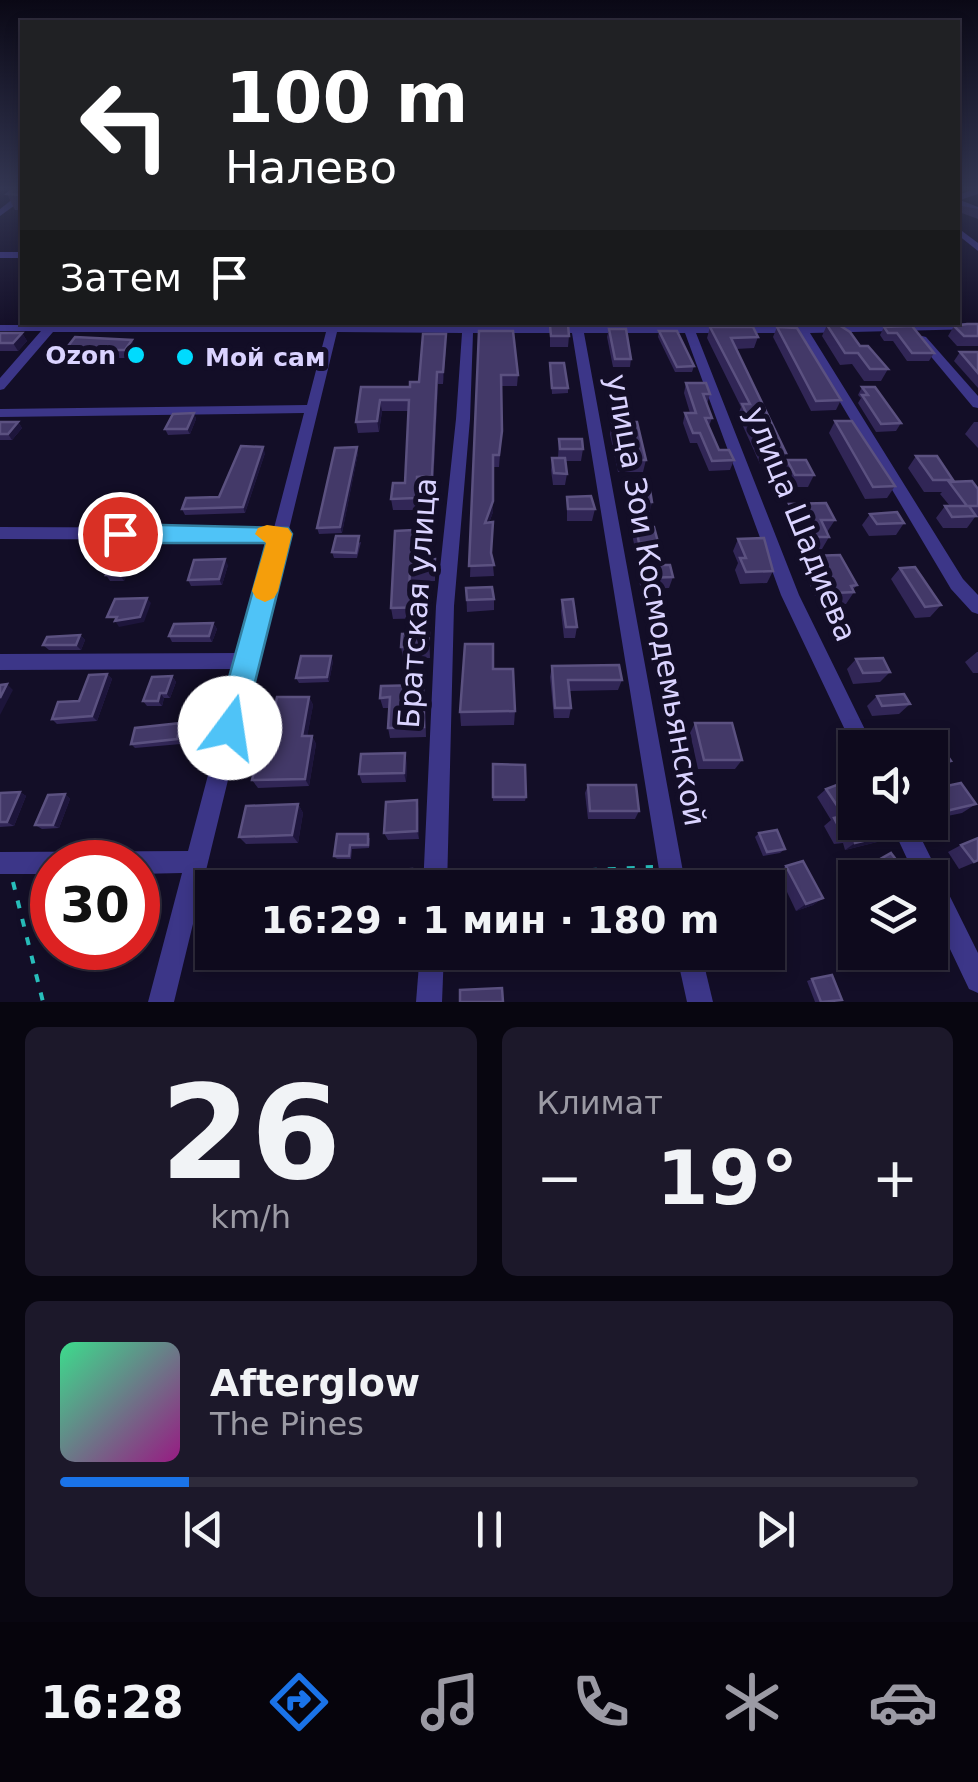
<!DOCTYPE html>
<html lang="ru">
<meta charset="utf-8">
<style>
:root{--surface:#0e0a1d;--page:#1c182a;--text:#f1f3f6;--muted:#9b9aa4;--line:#2e2b3b;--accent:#1a73e8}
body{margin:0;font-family:"DejaVu Sans",sans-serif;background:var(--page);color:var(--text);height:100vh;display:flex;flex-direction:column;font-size:38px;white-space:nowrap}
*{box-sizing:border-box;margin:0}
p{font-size:32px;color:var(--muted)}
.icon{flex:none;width:55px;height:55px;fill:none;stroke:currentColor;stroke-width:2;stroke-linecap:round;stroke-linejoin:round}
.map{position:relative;height:1002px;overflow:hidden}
.panel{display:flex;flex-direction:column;gap:25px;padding:25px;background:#080610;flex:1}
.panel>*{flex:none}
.banner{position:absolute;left:20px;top:20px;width:940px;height:305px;border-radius:0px;box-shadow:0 5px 15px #0003,0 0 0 2px var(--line);background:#202124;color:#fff;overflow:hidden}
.controls{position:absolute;left:838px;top:730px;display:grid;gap:20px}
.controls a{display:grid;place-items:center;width:110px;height:110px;border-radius:0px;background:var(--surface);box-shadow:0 5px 15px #0003,0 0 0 2px var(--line);font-size:50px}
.speed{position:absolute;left:30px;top:840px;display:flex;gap:20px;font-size:50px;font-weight:700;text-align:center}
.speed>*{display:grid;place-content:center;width:130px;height:130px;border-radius:50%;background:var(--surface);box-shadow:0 5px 15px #0003,0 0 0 2px var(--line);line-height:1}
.speed .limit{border:15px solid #d22;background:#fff;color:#111}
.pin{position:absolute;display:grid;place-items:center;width:85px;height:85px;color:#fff;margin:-42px;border:5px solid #fff;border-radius:50%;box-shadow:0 2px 10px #0007}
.me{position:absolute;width:110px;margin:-55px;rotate:14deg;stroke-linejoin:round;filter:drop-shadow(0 0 8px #0008)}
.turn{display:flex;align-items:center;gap:35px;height:210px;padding:0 40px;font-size:45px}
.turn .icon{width:130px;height:130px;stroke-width:2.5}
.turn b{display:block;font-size:70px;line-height:85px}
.then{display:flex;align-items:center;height:95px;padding:0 40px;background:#0003;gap:20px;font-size:38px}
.big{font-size:75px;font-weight:800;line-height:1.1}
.panel .card{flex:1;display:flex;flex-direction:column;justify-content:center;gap:15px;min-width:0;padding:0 35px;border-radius:15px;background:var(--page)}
.panel .dial{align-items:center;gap:0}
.dial b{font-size:130px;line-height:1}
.song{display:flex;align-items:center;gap:30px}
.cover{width:120px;height:120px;border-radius:15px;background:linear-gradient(135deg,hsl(150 70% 55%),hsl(310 70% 35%))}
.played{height:10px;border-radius:5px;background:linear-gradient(90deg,var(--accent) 15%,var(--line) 15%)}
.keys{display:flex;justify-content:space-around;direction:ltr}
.heat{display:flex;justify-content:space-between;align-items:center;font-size:55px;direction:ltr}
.panel .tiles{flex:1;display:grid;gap:25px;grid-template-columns:1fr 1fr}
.card:last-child{grid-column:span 2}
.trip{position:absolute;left:195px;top:870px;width:590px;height:100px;border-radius:0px;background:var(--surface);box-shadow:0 5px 15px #0003,0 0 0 2px var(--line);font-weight:800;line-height:100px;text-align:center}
.menu{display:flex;height:160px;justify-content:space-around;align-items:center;background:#06040c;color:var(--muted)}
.menu .icon{width:70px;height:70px}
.menu .current{color:var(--accent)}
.menu b{font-size:45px;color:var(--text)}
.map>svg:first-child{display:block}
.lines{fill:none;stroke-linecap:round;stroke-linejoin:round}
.path{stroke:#28bebb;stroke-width:4;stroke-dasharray:8 11;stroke-linecap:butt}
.minor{fill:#3c3688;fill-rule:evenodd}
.wall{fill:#312656}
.shaded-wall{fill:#1d153b}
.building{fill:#433968;stroke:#5b5180;stroke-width:2.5}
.route{fill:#4fc3f7;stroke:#337fa1;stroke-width:2.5}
.slow{fill:#f59e0b}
.poi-dot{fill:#00dbfe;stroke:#130e27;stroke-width:4}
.labels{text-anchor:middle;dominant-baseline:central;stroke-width:10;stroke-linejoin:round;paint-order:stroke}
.far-poi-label{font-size:25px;font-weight:bold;fill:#dad3ff;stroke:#130e27;text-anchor:end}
.street-label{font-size:30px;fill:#dad3ff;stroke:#130e27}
</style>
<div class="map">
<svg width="978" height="1002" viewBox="0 0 978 1002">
<rect width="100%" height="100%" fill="#130e27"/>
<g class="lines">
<!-- path -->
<g class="path">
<polyline points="456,877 653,867"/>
<polyline points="13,882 43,1002"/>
</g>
<!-- minor -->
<g class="minor">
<polygon points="972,190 978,190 978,194 960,200 978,207 978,213 958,205 958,195"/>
<polygon points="19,194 22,194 22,200 0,216 0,209"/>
<polygon points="958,228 978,243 978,251 958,235"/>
<rect x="0" y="252" width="22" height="6"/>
<polygon points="50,322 58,325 328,325 329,322 339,322 339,325 462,326 462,322 474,322 473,326 571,326 571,322 582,322 582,326 682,326 681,322 692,322 693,326 795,327 793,322 803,322 806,327 978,323 978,329 810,333 963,579 978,595 978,614 972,612 951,589 799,333 696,333 799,595 874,748 855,748 855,751 781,595 685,333 584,333 686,888 662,888 572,333 473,333 470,419 454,606 447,888 423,888 436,606 456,419 462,333 337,332 174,1002 148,1002 182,873 138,874 138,862 52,862 52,874 0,874 0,852 188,851 236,669 0,670 0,654 241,653 271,540 0,539 0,527 274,528 304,413 0,417 0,409 307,405 326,332 53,332 4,389 0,390 0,378 41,331 0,331 0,325 47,325"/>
<polygon points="922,336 926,337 978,396 978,408 973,407 918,341 918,337"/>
<polygon points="890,822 913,822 978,953 978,993 969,989 930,907 930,878 916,878"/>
<polygon points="420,952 444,952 442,1002 416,1002"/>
<polygon points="676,952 701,952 713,1002 687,1002"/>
</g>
</g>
<!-- wall -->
<g class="wall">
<polygon points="22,190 22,210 15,210 7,194"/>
<polygon points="962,206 978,209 978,219 959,212"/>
<polygon points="978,324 978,346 957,346 948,336 954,326"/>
<polygon points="550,325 569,336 568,347 550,347"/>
<polygon points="827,325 860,346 888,369 881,381 864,381 852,364 840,365 822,336"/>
<polygon points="710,327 758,337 754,348 736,349 786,453 781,464 760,464 738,415 741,407 707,338"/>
<polygon points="777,327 841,400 836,410 811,411 773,337"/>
<polygon points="884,327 934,353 929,361 907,361 893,341 884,341 880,335"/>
<polygon points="609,329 631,359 630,367 613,367 607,337"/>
<polygon points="479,331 518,375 517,386 501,386 501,442 499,467 493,467 493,512 489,523 494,576 470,577"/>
<polygon points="659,331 694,366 692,372 675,372 658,337"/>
<polygon points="0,333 22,333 27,341 18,351 0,351"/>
<polygon points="446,345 443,384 438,384 433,488 419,488 417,510 393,510 391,499 405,483 409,411 382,411 379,432 358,433 356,422 361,387 410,387 419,382"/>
<polygon points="135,348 129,358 69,358 65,350"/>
<polygon points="960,352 978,352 978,388 954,361"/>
<polygon points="550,363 568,388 568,393 552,394"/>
<polygon points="686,383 710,394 707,404 712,418 709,426 719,450 734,460 730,470 709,471 697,443 690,443 683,423 685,413 690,413 684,393"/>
<polygon points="862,387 901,423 896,431 876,432 858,403 861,398 858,395"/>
<polygon points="194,413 196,419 190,434 168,435 165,429"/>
<polygon points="835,421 895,486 887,498 865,499 829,433"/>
<polygon points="0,422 18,422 22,428 12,440 0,440"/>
<polygon points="612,422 646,460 643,472 618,472 610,434"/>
<polygon points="974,422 978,422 978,448 965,434"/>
<polygon points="559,439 583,449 581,461 566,461 567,474 565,485 553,485 551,470 552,458 558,458"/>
<polygon points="357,447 358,453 342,533 319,534 317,528"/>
<polygon points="265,453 245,513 185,515 182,509 219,497"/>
<polygon points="916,456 937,456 952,482 978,489 978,517 975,517 967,528 943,528 936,518 945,506 950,506 940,494 942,492 924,492 908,468"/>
<polygon points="787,460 814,475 808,487 789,487 782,472"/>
<polygon points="632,491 652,502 649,514 632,514 630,503"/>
<polygon points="567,497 595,509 592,521 567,521"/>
<polygon points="789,504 835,520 827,532 829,537 822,549 798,549 783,516"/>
<polygon points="870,514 904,523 896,535 869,536 862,525"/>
<polygon points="636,528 658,542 654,554 636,554 633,539"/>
<polygon points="413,530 414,560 435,559 435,581 412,582 411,591 429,591 430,618 393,619 391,608"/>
<polygon points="738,539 773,571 767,583 740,584 735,570 738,563 733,551"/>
<polygon points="361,542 357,558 334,558 332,552"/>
<polygon points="142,552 146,558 139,572 128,572 124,581 110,581 106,575 107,574 103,574 99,568"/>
<polygon points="809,556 857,585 853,590 854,592 846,604 827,604 823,596 815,596 802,568"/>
<polygon points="228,565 222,585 191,586 188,580"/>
<polygon points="641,565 673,577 669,588 641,589 638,577"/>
<polygon points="900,568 941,605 930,617 915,618 891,579"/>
<polygon points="466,588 494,599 494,610 467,612"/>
<polygon points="562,600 577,627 575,638 564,638 561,611"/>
<polygon points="213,623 217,629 212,642 172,642 169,636"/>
<polygon points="429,633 430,658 403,658 401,647"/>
<polygon points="80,635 85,640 81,650 49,650 43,645"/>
<polygon points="977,652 978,652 978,673 973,673 965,662"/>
<polygon points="856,659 890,672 880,682 853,684 847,669"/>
<polygon points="333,661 329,682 299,683 296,678"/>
<polygon points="552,666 622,680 618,690 569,691 571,708 569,718 554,718 550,677"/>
<polygon points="493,669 515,711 514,725 461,726 460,712"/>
<polygon points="107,674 112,679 97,721 57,724 52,719 79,701"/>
<polygon points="172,676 176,682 170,698 164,698 162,706 147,706 143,701"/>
<polygon points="425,695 426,737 390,738 388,728 389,708 383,708 380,698"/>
<polygon points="877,696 910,704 899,714 872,716 867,706"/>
<polygon points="309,697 313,705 307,736 312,736 316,744 309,786 258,788 252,780 268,737"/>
<polygon points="695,723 742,760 735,769 698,769 690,733"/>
<polygon points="185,728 181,744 135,748 131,744"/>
<polygon points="407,762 406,782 362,783 359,774"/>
<polygon points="493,764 526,797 525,801 493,801"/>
<polygon points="588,785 639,811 635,819 588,819 585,793"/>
<polygon points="826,789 877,842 845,850 843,843 834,844 824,826 831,820 817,797"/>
<polygon points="932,789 976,804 962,813 933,819 930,815 930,790"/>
<polygon points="20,792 26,796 14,826 0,827 0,793"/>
<polygon points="65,794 70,799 59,828 42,829 35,825"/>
<polygon points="298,804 303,813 298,843 246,844 239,837"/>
<polygon points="419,809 419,839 388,840 384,833"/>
<polygon points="759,833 785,849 780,853 763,856 755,837"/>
<polygon points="337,834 370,838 369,848 352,849 351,859 337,859 334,856"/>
<polygon points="961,845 978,861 959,869 948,852"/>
<polygon points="891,853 910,878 855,878 855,884 850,877"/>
<polygon points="786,866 823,898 813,905 796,911 778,873"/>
<polygon points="812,979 835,1002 815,1002 807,981"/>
</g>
<!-- shaded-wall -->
<g class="shaded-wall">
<polygon points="22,333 27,341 18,351 13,343"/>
<polygon points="446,334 446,345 443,384 443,372"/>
<polygon points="132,340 135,348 129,358 125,350"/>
<polygon points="437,372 438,384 433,488 432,476"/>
<polygon points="380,400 382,411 379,432 377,421"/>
<polygon points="194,413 196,419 190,434 187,429"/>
<polygon points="18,422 22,428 12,440 8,434"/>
<polygon points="263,447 265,453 245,513 243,507"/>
<polygon points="357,447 358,453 342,533 340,527"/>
<polygon points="417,477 419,488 417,510 416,498"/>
<polygon points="493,501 493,512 485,534 485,523"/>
<polygon points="142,552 146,558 139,572 136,566"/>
<polygon points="225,559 228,565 222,585 219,579"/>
<polygon points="124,566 128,572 124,581 120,575"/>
<polygon points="147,598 151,603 144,622 119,627 115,621"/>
<polygon points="213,623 217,629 212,642 209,636"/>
<polygon points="80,635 85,640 81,650 76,645"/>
<polygon points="331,656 333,661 329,682 327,677"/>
<polygon points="107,674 112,679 97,721 92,716"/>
<polygon points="172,676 176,682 170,698 166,693"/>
<polygon points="7,684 13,690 0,715 0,698"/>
<polygon points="160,693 164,698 162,706 158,701"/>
<polygon points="309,697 313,705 306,744 302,736"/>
<polygon points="181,723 185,728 181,744 177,739"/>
<polygon points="312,736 316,744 309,786 305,779"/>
<polygon points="405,753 407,762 406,782 404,773"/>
<polygon points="951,761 938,770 930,772 930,766"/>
<polygon points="20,792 26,796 14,826 7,822"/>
<polygon points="65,794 70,799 59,828 53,825"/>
<polygon points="417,800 419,809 419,839 417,831"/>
<polygon points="298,804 303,813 298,843 292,835"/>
<polygon points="889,835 877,842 845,850 855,843"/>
<polygon points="823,898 813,905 796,911 806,904"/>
</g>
<!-- building -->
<g class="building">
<polygon points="12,190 22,190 22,195 7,194"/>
<polygon points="967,324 978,324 978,336 964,336 954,326"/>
<polygon points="550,325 568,325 569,336 551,336"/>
<polygon points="827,325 839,325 850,332 860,346 868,346 888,369 870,369 858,353 845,353"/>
<polygon points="912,326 934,353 912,353 897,333 888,333 884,327"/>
<polygon points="710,327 753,327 758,337 731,338 786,453 765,453 742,404 750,404"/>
<polygon points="777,327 797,328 841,400 816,401"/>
<polygon points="609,329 626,329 631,359 615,359"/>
<polygon points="479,331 513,331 518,375 501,375 502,431 499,455 493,455 493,501 485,523 493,522 491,553 494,565 469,566"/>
<polygon points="659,331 677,331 694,366 677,367"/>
<polygon points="0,333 22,333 13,343 0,343"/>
<polygon points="423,334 446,334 443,372 437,372 432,476 417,477 416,498 391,499 393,483 405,483 409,400 380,400 377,421 356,422 361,387 410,387 410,382 419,382"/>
<polygon points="75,337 132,340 125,350 65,350"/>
<polygon points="960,352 978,352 978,373"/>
<polygon points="550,363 564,363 568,388 552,388"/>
<polygon points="686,383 706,383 710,394 703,394 712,418 705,418 719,450 729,450 734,460 712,461 700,433 693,433 685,413 696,413"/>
<polygon points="862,387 875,387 901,423 881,424 862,395 868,395"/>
<polygon points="194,413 187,429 165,429 173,414"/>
<polygon points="835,421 852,421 895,486 873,487"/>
<polygon points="0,422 18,422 8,434 0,434"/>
<polygon points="612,422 637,422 646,460 620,460"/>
<polygon points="559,439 582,439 583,449 560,449"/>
<polygon points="241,446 263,447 243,507 182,509 186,498 219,497"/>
<polygon points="357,447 340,527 317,528 335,448"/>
<polygon points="916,456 937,456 953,480 933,480"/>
<polygon points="552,458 565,458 567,474 554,473"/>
<polygon points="787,460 806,460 814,475 795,475"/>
<polygon points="972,481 978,489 978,506 969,506 976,516 952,517 945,506 967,506 949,482"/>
<polygon points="650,490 652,502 635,502 632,491"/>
<polygon points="591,496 595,509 568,509 567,497"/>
<polygon points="826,503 835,520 821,520 829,537 804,537 789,504"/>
<polygon points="897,512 904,523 877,524 870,514"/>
<polygon points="654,527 658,542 639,543 636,528"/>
<polygon points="413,530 412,560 435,559 434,569 410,570 409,591 429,591 428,607 391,608 395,531"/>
<polygon points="336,536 359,536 356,553 332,552"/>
<polygon points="764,538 773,571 746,572 740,558 746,558 738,539"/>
<polygon points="106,552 142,552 136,566 124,566 120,575 106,575 110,568 99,568"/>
<polygon points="840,555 857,585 851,586 854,592 835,593 831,584 823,585 809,556"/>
<polygon points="225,559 219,579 188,580 194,560"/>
<polygon points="641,565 670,565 673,577 644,578"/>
<polygon points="915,567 941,605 925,607 900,568"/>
<polygon points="492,587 494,599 467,600 466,588"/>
<polygon points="147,598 140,617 115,621 117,617 107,617 115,599"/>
<polygon points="573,599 577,627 566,627 562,600"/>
<polygon points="213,623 209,636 169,636 174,624"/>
<polygon points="429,633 428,647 401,647 402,634"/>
<polygon points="80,635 76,645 43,645 47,637"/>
<polygon points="465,644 493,644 493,669 513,669 515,711 460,712"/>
<polygon points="301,656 331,656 327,677 296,678"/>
<polygon points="883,658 890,672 863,673 856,659"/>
<polygon points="619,665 622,680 568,680 571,708 555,708 552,666"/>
<polygon points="107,674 92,716 52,719 58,702 79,701 89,675"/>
<polygon points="172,676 166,693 160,693 158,701 143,701 152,677"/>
<polygon points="7,684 0,698 0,685"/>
<polygon points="423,685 424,727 388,728 390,697 380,698 381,686"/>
<polygon points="904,694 910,704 882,706 877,696"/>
<polygon points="277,697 309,697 302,736 312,736 305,779 252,780 262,737 268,737"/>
<polygon points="181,723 177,739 131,744 135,728"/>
<polygon points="695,723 732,723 742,760 704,760"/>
<polygon points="940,745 951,761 930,766 930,748"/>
<polygon points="405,753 404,773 359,774 361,754"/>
<polygon points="493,764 525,765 526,797 493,797"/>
<polygon points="855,778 855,822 882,822 889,835 855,843 854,835 844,837 834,818 844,816 826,789"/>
<polygon points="961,783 976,804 946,811 932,789"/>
<polygon points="588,785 636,785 639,811 590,811"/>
<polygon points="20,792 7,822 0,822 0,793"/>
<polygon points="65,794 53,825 35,825 48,795"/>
<polygon points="417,800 417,831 384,833 386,802"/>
<polygon points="298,804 292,835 239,837 246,806"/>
<polygon points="777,830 785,849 767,852 759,833"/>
<polygon points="337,834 368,834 368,845 350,845 349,856 334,856"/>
<polygon points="978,838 978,860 974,862 961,845"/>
<polygon points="891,853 910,878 866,878 861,870"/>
<polygon points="803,861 823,898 806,904 786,866"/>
<polygon points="412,869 412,888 378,888 379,871"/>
<polygon points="233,885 273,885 272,888 232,888"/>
<polygon points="832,975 842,1000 821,1002 812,979"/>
<polygon points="502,988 503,1002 460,1002 460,990"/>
</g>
<!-- sky -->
<linearGradient id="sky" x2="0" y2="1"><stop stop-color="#0a0815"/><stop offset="0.57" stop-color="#333652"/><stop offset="1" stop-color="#333652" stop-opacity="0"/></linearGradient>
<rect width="978" height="331" fill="url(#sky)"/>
<!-- route -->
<polygon class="route" points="120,524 288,528 292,534 241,738 230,743 220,738 215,728 266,543 120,543 108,534"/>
<!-- slow -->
<polygon class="slow" points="267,525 288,528 292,534 278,591 274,598 265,602 256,598 252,591 266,543 255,534 258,528"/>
<!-- markers -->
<g class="poi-dot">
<circle cx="136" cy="355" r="10"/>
<circle cx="185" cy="357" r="10"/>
</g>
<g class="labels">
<!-- far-poi labels -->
<g class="far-poi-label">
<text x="116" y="355">Ozon</text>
<text x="205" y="357" text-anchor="start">Мой сам</text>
</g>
<!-- street labels -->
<g class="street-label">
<text transform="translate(801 524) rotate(68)">улица Шадиева</text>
<text transform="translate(656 600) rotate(80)">улица Зои Космодемьянской</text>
<text transform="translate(417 603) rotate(-86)">Братская улица</text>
</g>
</g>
</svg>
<div class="controls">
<a><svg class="icon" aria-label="sound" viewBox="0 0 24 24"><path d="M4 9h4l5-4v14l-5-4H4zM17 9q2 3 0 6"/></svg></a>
<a><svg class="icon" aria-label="layers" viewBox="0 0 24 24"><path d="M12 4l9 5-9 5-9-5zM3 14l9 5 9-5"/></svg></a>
</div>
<div class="speed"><div class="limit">30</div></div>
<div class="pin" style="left:120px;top:534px;background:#d93025"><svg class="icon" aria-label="arrive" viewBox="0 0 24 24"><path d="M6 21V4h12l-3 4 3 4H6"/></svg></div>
<svg class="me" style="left:230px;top:728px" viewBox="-20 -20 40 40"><circle r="19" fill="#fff"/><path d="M0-13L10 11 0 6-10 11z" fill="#4fc3f7"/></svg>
<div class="trip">16:29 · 1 мин · 180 m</div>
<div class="banner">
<div class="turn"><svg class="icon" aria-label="left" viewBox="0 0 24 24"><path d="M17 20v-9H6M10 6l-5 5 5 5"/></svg><div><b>100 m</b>Налево</div></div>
<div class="then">Затем<svg class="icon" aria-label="arrive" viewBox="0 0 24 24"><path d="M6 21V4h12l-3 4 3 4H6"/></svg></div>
</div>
</div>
<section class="panel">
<div class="tiles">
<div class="card dial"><b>26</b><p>km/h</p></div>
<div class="card"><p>Климат</p>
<div class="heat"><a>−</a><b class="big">19°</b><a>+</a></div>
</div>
<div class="card">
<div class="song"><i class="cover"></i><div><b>Afterglow</b><p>The Pines</p></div></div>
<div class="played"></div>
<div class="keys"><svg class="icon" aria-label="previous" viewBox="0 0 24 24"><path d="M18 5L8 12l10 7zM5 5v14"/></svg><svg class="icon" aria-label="pause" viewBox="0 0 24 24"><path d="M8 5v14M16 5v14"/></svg><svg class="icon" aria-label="next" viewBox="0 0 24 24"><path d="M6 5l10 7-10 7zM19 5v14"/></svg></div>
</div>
</div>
</section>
<nav class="menu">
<b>16:28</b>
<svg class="icon current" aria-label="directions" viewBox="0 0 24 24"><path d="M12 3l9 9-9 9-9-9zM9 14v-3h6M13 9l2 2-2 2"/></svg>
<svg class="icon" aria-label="music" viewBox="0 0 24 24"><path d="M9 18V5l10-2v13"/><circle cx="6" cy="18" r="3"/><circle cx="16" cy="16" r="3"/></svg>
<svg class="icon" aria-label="phone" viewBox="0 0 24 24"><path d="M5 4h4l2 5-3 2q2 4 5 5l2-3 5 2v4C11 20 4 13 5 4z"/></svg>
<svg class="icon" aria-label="climate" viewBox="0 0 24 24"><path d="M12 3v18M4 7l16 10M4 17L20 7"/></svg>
<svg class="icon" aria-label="car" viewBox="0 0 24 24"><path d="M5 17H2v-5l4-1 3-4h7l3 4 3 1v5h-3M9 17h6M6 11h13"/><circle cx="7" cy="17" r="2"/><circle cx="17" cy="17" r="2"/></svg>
</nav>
